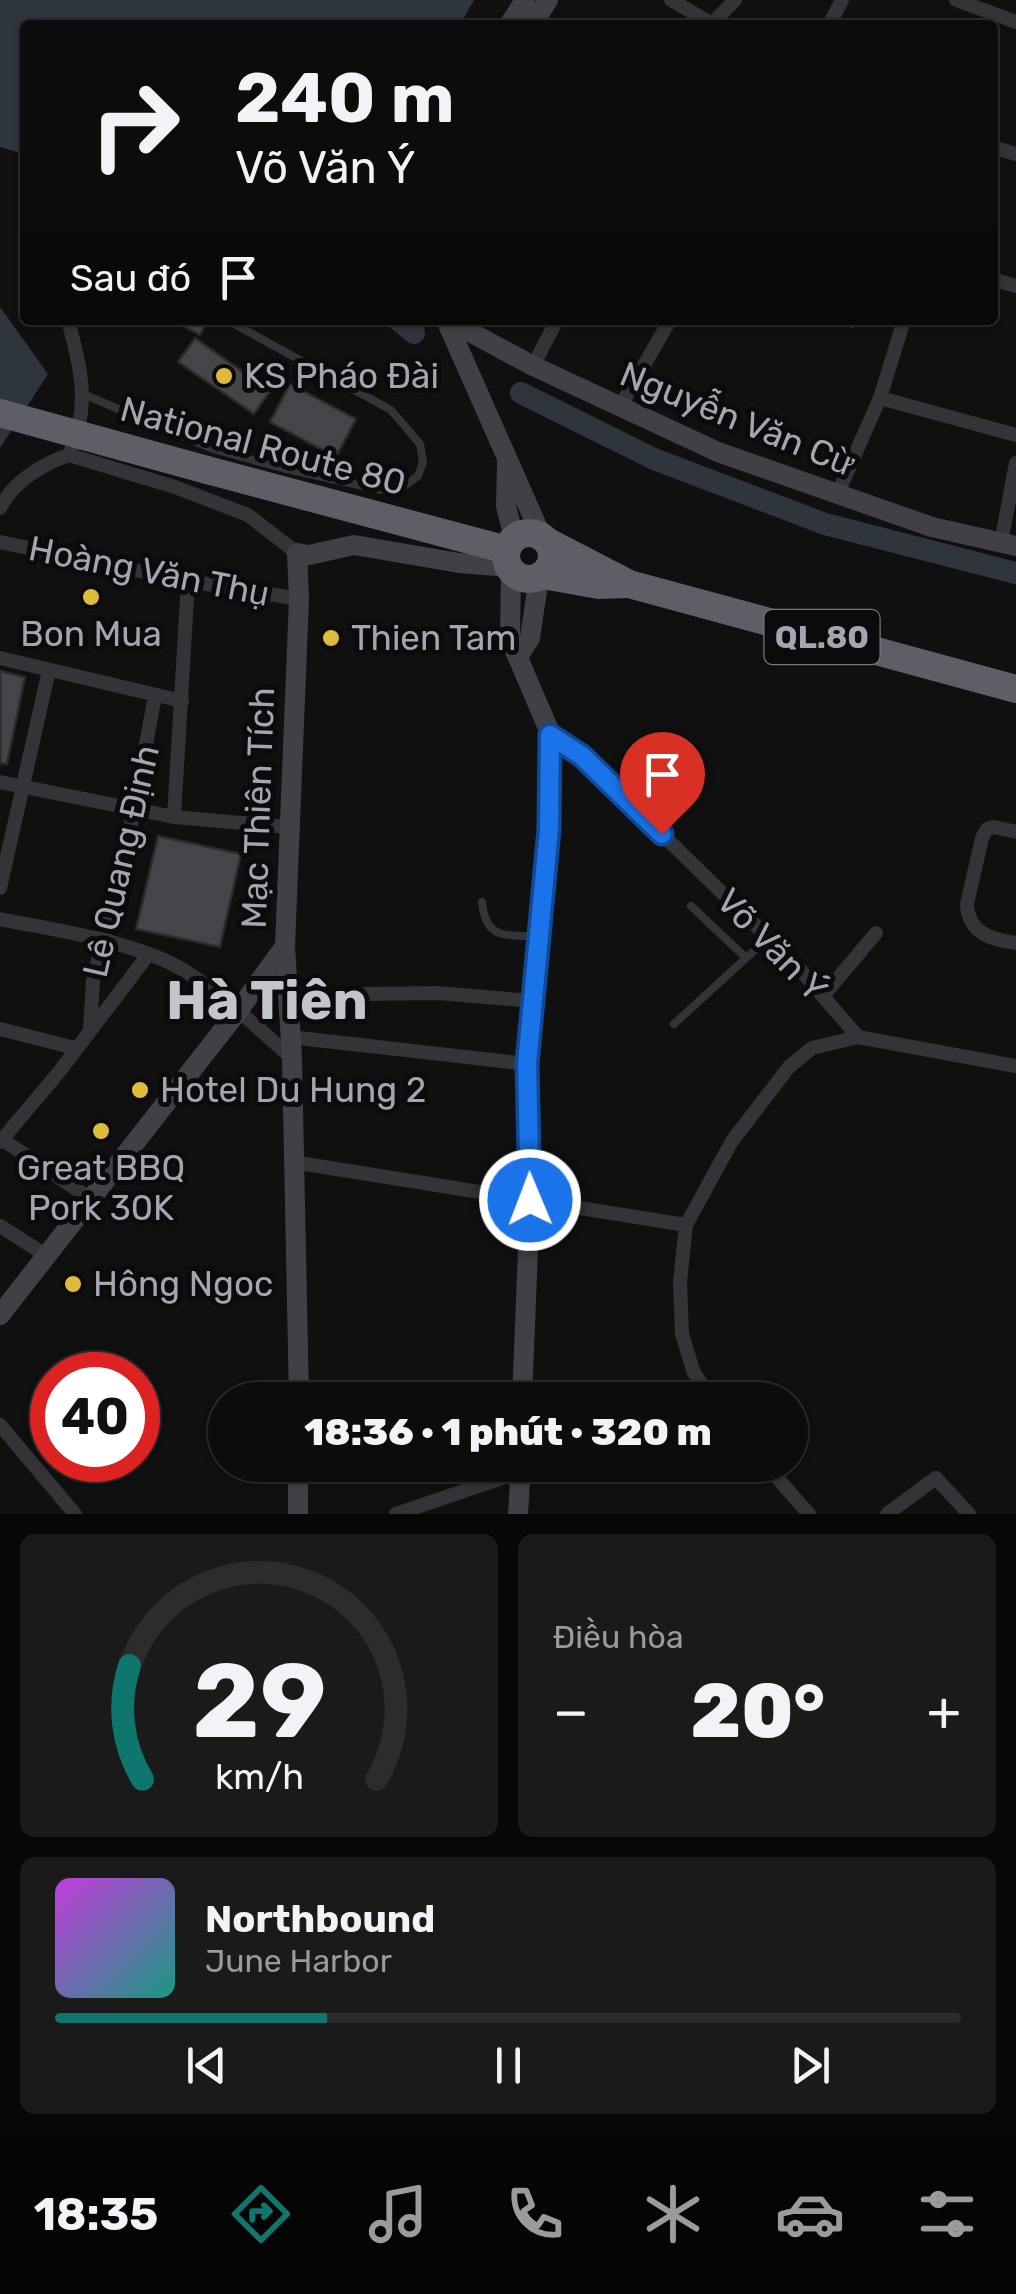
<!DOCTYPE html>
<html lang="vi">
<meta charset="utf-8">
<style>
:root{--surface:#0c0c0d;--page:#1a1a1b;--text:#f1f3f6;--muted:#9a9b9d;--line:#2c2c2e;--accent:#0f766e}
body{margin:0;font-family:Rubik,sans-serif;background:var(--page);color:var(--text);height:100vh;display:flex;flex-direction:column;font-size:38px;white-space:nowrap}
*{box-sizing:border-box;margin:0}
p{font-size:32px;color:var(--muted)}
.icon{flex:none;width:55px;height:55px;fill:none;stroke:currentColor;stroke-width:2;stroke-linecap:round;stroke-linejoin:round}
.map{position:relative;height:1514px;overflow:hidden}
.panel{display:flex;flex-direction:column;gap:20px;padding:20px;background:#070707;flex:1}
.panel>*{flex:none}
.banner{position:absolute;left:20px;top:20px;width:978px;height:305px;border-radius:10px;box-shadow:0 2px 8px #0004,0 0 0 2px var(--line);background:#0c0c0d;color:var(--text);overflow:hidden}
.speed{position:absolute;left:30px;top:1352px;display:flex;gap:20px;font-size:50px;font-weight:700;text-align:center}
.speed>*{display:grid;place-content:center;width:130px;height:130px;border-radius:50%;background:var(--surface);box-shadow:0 2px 8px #0004,0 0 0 2px var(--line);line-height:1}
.speed .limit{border:15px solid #d22;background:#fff;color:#111}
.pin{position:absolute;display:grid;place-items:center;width:85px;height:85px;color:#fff;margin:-102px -42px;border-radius:50% 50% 50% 0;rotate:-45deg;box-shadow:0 0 10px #0007}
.pin .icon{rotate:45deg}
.me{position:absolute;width:110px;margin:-55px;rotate:359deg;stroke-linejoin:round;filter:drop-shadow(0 0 8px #0008)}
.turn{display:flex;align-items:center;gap:35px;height:210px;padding:0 50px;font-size:45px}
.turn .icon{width:130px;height:130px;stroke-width:2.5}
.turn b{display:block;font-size:70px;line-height:85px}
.then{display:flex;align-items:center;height:95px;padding:0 50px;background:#0003;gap:20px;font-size:38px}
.big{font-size:75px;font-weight:800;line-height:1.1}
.panel .widget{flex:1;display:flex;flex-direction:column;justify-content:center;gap:15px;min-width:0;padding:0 35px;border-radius:15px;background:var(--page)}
.panel .dial{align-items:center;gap:0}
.dial svg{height:260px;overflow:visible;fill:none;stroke:var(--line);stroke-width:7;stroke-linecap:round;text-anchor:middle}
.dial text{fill:var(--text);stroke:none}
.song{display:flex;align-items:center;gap:30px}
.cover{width:120px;height:120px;border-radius:15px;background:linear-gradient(135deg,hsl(290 70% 55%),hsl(170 70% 35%))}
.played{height:10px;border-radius:5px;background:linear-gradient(90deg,var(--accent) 30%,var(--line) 30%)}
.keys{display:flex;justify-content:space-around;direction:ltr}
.heat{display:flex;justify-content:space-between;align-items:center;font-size:55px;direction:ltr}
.panel .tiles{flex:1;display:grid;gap:20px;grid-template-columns:1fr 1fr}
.widget:last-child{grid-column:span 2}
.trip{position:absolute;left:208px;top:1382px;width:600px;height:100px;border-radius:50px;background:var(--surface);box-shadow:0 2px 8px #0004,0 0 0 2px var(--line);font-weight:800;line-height:100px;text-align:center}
.dock{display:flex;height:160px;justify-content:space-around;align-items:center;background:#050505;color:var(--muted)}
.dock .icon{width:70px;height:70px}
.dock .active{color:var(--accent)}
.dock b{font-size:45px;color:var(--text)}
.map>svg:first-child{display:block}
.water{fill:#2f353c}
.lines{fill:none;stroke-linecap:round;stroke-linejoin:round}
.river{stroke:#2f353c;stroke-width:22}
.building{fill:#444549;stroke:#2b2a2d;stroke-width:2.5}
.lane{stroke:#343438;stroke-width:8}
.street{stroke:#343438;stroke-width:14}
.secondary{stroke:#404046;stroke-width:20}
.highway{stroke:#5e5f66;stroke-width:28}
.highway-bridge{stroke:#5e5f66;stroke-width:28}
.route-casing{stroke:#114b97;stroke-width:25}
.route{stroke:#1a73e8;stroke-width:18}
.poi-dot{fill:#debb3b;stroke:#0b0b0c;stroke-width:4}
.labels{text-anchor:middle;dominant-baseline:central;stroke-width:10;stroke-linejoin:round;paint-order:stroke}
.shield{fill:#0b0b0c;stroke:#757780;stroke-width:2.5}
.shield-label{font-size:32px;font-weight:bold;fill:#a3a5b1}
.poi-label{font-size:35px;fill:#a3a5b1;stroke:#0b0b0c;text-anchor:start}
.street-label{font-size:35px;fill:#a3a5b1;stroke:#0b0b0c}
.town-label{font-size:55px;font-weight:bold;fill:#c3c5cd;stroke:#0b0b0c}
</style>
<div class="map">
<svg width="1016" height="1514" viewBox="0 0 1016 1514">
<rect width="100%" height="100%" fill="#101011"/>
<!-- water -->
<g class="water">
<polygon points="0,0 474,0 460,25 25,25 25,149 20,153 0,147"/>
<polygon points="0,307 48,374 0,448"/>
</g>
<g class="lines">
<!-- river -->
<g class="river">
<polyline points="398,320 414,333"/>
<polyline points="521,393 654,459 825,524 1016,573"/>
</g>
</g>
<!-- building -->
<g class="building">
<polygon points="172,320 208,320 200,335"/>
<polygon points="195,338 270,391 254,414 178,362"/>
<polygon points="290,384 356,419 336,457 270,422"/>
<polygon points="0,671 25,677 7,764 0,763"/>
<polygon points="158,836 241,854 220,947 136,929"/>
</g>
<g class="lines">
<!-- lane -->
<g class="lane">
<polyline points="852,324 854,320"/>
<polyline points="83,394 213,449 282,468 381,490 404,486 418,476 423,462 420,444 391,410 227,320"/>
<path d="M482,902C486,941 506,934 538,937"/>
<polyline points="691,906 746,958"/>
<polyline points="674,1024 768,938"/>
</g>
<!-- street -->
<g class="street">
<polyline points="671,0 714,25"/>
<polyline points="956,0 1016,22"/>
<polyline points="711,25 735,0"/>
<polyline points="829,25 842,0"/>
<polyline points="992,147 1016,154"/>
<polyline points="992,279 1016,286"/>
<polyline points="533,366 557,320"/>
<polyline points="880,398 1016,435"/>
<polyline points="620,407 670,320"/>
<polyline points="69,455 175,487 248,515 297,553"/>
<polyline points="837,495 880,398 904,320"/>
<path d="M0,508C13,482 42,464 69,455C91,406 81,370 68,320"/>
<polyline points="0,542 188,581 299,599"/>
<polyline points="1001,543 1016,463"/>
<polyline points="0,658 182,701"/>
<polyline points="551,735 582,756 797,966 858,1037"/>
<polyline points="0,782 174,817 288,827"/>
<polyline points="174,817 188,581"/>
<path d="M1016,832L994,827L987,829L982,838L967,904C968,933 992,940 1016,943"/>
<polyline points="0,888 49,670"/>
<path d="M0,919C55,930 112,938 164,960C204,977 258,1028 292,1058"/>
<polyline points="364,994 437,993 533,1001"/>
<polyline points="823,996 876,933"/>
<polyline points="90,1028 93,981 134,811 155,695"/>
<polyline points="0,1029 75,1048"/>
<polyline points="290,1037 527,1064"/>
<polyline points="0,1138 91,1199"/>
<polyline points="0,1142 59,1072 148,955"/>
<polyline points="293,1162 686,1225"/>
<polyline points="0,1226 47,1256"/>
<polyline points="713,1400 694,1373 682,1334 680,1282 686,1225 732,1141 789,1067 812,1048 858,1037 1016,1066"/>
<polyline points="0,1425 75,1514"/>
<polyline points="766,1465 809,1514"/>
<polyline points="396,1514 541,1465"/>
<polyline points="887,1514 936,1478 969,1514"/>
</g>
<!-- secondary -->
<g class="secondary">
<polyline points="509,25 525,0"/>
<polyline points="532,25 548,0"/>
<polyline points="446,320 541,535"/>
<polyline points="448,320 533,366 718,452 932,527 1016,546"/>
<polyline points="507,463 506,506 514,538"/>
<polyline points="511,570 510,639 551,735 549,829 527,1064 530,1200 522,1400"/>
<polyline points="518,657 530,638 539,577"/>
<polyline points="0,1315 238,1011 285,946"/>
<polyline points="299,1400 292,1058 285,946 299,599 297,553 309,555 354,545 459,563 509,567"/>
<polyline points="298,1514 298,1465"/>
<polyline points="518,1514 521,1465"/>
</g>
<!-- highway -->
<g class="highway">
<polyline points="207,470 507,550"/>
<circle cx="529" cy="556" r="23"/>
<polyline points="548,542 629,584 1016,689"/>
<polyline points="543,575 599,585 627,584"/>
</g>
<!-- highway-bridge -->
<polyline class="highway-bridge" points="0,413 207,470"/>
</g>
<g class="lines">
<defs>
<polyline id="route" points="530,1200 527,1064 549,829 550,735 582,756 662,834"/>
</defs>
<!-- route casing -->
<use href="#route" class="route-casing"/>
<!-- route -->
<use href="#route" class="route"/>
</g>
<!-- markers -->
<g class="poi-dot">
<circle cx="224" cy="376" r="10"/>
<circle cx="91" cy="597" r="10"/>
<circle cx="331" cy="638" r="10"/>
<circle cx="140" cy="1090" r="10"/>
<circle cx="101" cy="1131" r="10"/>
<circle cx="73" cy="1284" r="10"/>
</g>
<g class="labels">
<!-- shield labels -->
<rect class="shield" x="764.5" y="610" width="115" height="54" rx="8"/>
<g class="shield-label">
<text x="822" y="637">QL.80</text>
</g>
<!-- poi labels -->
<g class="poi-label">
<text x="244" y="376">KS Pháo Đài</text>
<text x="91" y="634" text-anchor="middle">Bon Mua</text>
<text x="351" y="638">Thien Tam</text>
<text x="160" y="1090">Hotel Du Hung 2</text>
<text x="101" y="1168" text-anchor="middle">Great BBQ<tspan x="101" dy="40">Pork 30K</tspan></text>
<text x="93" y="1284">Hông Ngoc</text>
</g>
<!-- street labels -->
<g class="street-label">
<text transform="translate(738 419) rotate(22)">Nguyễn Văn Cừ</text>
<text transform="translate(263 446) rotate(15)">National Route 80</text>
<text transform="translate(149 571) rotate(11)">Hoàng Văn Thụ</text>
<text transform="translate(258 808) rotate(-88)">Mạc Thiên Tích</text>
<text transform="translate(121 861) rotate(-77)">Lê Quang Định</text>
<text transform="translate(772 945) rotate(46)">Võ Văn Ý</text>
</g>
<!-- town labels -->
<g class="town-label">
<text x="267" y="1000">Hà Tiên</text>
</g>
</g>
</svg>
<div class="speed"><div class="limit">40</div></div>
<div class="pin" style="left:662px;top:834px;background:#d93025"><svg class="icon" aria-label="arrive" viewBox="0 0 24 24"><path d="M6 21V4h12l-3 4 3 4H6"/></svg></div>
<svg class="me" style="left:530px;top:1200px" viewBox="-20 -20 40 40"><circle r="17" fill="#1a73e8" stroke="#fff" stroke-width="3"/><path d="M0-11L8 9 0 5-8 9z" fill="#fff"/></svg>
<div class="trip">18:36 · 1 phút · 320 m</div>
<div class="banner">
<div class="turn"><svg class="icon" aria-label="right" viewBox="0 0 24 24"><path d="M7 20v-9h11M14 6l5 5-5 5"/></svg><div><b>240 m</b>Võ Văn Ý</div></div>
<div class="then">Sau đó<svg class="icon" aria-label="arrive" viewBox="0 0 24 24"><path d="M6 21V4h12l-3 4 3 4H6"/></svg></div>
</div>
</div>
<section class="panel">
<div class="tiles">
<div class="widget dial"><svg viewBox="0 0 100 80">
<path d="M14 69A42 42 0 1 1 86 69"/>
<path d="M14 69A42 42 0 0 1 10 34" stroke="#0f766e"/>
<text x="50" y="56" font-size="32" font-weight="700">29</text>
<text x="50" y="72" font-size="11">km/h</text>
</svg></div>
<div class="widget"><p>Điều hòa</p>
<div class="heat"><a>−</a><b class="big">20°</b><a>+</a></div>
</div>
<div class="widget">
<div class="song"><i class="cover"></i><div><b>Northbound</b><p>June Harbor</p></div></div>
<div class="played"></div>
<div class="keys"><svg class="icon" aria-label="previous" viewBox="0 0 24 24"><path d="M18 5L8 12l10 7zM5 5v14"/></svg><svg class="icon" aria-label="pause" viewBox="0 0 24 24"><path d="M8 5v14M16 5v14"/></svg><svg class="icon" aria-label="next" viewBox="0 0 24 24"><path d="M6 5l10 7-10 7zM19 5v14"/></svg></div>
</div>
</div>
</section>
<nav class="dock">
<b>18:35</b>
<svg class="icon active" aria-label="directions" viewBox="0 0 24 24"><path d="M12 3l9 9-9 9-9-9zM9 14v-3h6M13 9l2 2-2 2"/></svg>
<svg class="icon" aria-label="music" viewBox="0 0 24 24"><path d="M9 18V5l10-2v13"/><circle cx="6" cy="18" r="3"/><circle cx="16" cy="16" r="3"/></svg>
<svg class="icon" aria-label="phone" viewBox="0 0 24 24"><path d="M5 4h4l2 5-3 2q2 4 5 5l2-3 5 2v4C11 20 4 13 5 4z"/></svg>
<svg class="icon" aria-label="climate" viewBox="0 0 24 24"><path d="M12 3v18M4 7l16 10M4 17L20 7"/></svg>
<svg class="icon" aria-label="car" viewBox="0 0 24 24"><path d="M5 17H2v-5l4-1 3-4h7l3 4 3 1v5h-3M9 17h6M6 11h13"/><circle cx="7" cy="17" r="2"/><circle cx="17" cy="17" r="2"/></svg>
<svg class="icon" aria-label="filters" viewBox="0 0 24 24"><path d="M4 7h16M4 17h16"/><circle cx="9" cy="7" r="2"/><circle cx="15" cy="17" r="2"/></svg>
</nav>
